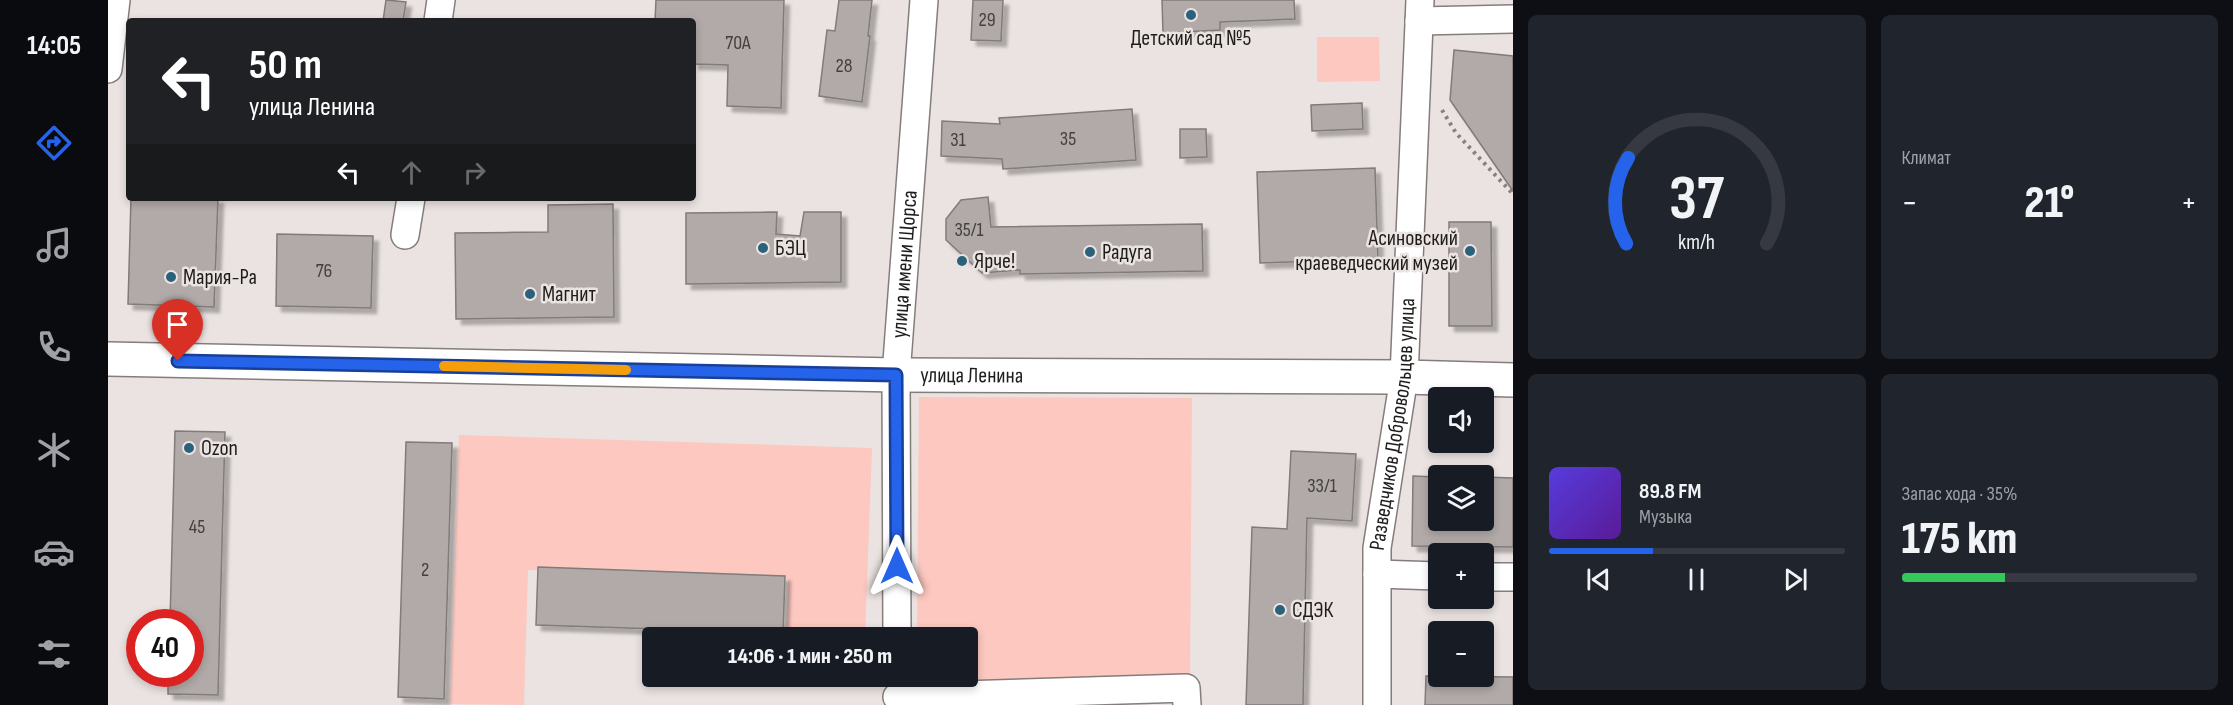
<!DOCTYPE html>
<html lang="ru">
<meta charset="utf-8">
<style>
:root{--surface:#171b24;--page:#20242c;--text:#f1f3f6;--muted:#9ea1a6;--line:#363941;--accent:#2563eb}
body{margin:0;font-family:"Sofia Sans Condensed",sans-serif;background:var(--page);color:var(--text);height:100vh;display:flex;flex-direction:column;font-size:22px;white-space:nowrap}
*{box-sizing:border-box;margin:0}
p{font-size:20px;color:var(--muted)}
.icon{flex:none;width:33px;height:33px;fill:none;stroke:currentColor;stroke-width:2;stroke-linecap:round;stroke-linejoin:round}
.map{position:relative;flex:1;overflow:hidden}
.details{display:flex;flex-direction:column;gap:15px;padding:15px;background:#0d0f14;width:720px}
.details>*{flex:none}
.hud{position:absolute;left:18px;top:18px;width:570px;height:183px;border-radius:6px;box-shadow:0 3px 9px #0003;background:#202124;color:#fff;overflow:hidden}
.fabs{position:absolute;left:1320px;top:387px;display:grid;gap:12px}
.fabs a{display:grid;place-items:center;width:66px;height:66px;border-radius:6px;background:var(--surface);box-shadow:0 3px 9px #0003;font-size:30px}
.speed{position:absolute;left:18px;top:609px;display:flex;gap:12px;font-size:30px;font-weight:700;text-align:center}
.speed>*{display:grid;place-content:center;width:78px;height:78px;border-radius:50%;background:var(--surface);box-shadow:0 3px 9px #0003;line-height:1}
.speed .limit{border:9px solid #d22;background:#fff;color:#111}
.pin{position:absolute;display:grid;place-items:center;width:51px;height:51px;color:#fff;margin:-62px -26px;border-radius:50% 50% 50% 0;rotate:-45deg;box-shadow:0 0 6px #0007}
.pin .icon{rotate:45deg}
.me{position:absolute;width:66px;margin:-33px;rotate:0deg;stroke-linejoin:round;filter:drop-shadow(0 0 4px #0008)}
.turn{display:flex;align-items:center;gap:21px;height:126px;padding:0 24px;font-size:27px}
.turn .icon{width:78px;height:78px;stroke-width:2.5}
.turn b{display:block;font-size:42px;line-height:51px}
.lanes{display:flex;align-items:center;height:57px;padding:0 24px;background:#0003;justify-content:center;gap:30px;direction:ltr}
.lanes .off{opacity:.35}
.big{font-size:45px;font-weight:800;line-height:1.1}
.details .tile{flex:1;display:flex;flex-direction:column;justify-content:center;gap:9px;min-width:0;padding:0 21px;border-radius:9px;background:var(--page)}
.details .dial{align-items:center;gap:0}
.dial svg{height:156px;overflow:visible;fill:none;stroke:var(--line);stroke-width:7;stroke-linecap:round;text-anchor:middle}
.dial text{fill:var(--text);stroke:none}
.song{display:flex;align-items:center;gap:18px}
.cover{width:72px;height:72px;border-radius:9px;background:linear-gradient(135deg,hsl(250 70% 55%),hsl(270 70% 35%))}
.played{height:6px;border-radius:3px;background:linear-gradient(90deg,var(--accent) 35%,var(--line) 35%)}
.keys{display:flex;justify-content:space-around;direction:ltr}
.heat{display:flex;justify-content:space-between;align-items:center;font-size:33px;direction:ltr}
.charge{height:9px;border-radius:4px;background:linear-gradient(90deg,#34c759 35%,var(--line) 0)}
.details .tiles{flex:1;display:grid;gap:15px;grid-template-columns:repeat(2,1fr)}
.trip{position:absolute;left:534px;top:627px;width:336px;height:60px;border-radius:6px;background:var(--surface);box-shadow:0 3px 9px #0003;font-weight:800;line-height:60px;text-align:center}
main{display:flex;flex:1;min-height:0}
.dock{display:flex;flex-direction:column;width:108px;justify-content:space-around;align-items:center;background:#090b0e;color:var(--muted)}
.dock .icon{width:42px;height:42px}
.dock .selected{color:var(--accent)}
.dock b{font-size:27px;color:var(--text)}
.map>svg:first-child{display:block}
.green{fill:#fcc8c0}
.building{fill:#b1aaa9;stroke:#817b7a;stroke-width:1.5;filter:url(#shadow)}
.lines{fill:none;stroke-linecap:round;stroke-linejoin:round}
.minor-casing{stroke:#847d7c;stroke-width:30}
.major-casing{stroke:#847d7c;stroke-width:36}
.path{stroke:#868280;stroke-width:4;stroke-dasharray:3 4.5;stroke-linecap:butt}
.minor{stroke:#fff;stroke-width:27}
.major{stroke:#fff;stroke-width:33}
.route-casing{stroke:#184099;stroke-width:15}
.route{stroke:#2563eb;stroke-width:10}
.slow{stroke:#f59e0b;stroke-width:10}
.poi-dot{fill:#2a627c;stroke:#eae3e1;stroke-width:2}
.labels{text-anchor:middle;dominant-baseline:central;stroke-width:5;stroke-linejoin:round;paint-order:stroke}
.number-label{font-size:20px;fill:#44403f}
.poi-label{font-size:22px;fill:#1f1d1c;stroke:#eae3e1;text-anchor:start}
.street-label{font-size:22px;fill:#1f1d1c;stroke:#eae3e1}
</style>
<main>
<nav class="dock">
<b>14:05</b>
<svg class="icon selected" aria-label="directions" viewBox="0 0 24 24"><path d="M12 3l9 9-9 9-9-9zM9 14v-3h6M13 9l2 2-2 2"/></svg>
<svg class="icon" aria-label="music" viewBox="0 0 24 24"><path d="M9 18V5l10-2v13"/><circle cx="6" cy="18" r="3"/><circle cx="16" cy="16" r="3"/></svg>
<svg class="icon" aria-label="phone" viewBox="0 0 24 24"><path d="M5 4h4l2 5-3 2q2 4 5 5l2-3 5 2v4C11 20 4 13 5 4z"/></svg>
<svg class="icon" aria-label="climate" viewBox="0 0 24 24"><path d="M12 3v18M4 7l16 10M4 17L20 7"/></svg>
<svg class="icon" aria-label="car" viewBox="0 0 24 24"><path d="M5 17H2v-5l4-1 3-4h7l3 4 3 1v5h-3M9 17h6M6 11h13"/><circle cx="7" cy="17" r="2"/><circle cx="17" cy="17" r="2"/></svg>
<svg class="icon" aria-label="filters" viewBox="0 0 24 24"><path d="M4 7h16M4 17h16"/><circle cx="9" cy="7" r="2"/><circle cx="15" cy="17" r="2"/></svg>
</nav>
<div class="map">
<svg width="1405" height="705" viewBox="0 0 1405 705">
<defs>
<filter id="shadow"><feDropShadow dx="5.5" dy="5.5" stdDeviation="1.5" flood-color="#0004"/></filter>
</defs>
<rect width="100%" height="100%" fill="#eae3e1"/>
<!-- green -->
<g class="green">
<polygon points="1209,37 1271,37 1272,81 1209,82"/>
<polygon points="811,397 1084,398 1082,684 809,682 809,677 860,676 860,638 809,637"/>
<polygon points="351,435 764,448 757,637 678,637 680,579 420,570 416,705 342,704"/>
</g>
<!-- building -->
<g class="building">
<polygon points="278,0 298,2 295,21 275,21"/>
<polygon points="548,0 676,0 673,108 619,106 620,65 585,64 585,21 547,21"/>
<polygon points="731,0 764,0 760,36 762,36 754,102 711,96 719,30 727,31"/>
<polygon points="865,0 895,0 893,41 863,40"/>
<polygon points="1054,0 1186,0 1187,19 1112,22 1112,30 1055,33"/>
<polygon points="1346,50 1405,56 1405,191 1342,100"/>
<polygon points="1254,103 1255,129 1204,131 1203,105"/>
<polygon points="1024,109 1028,160 895,169 894,159 833,156 834,121 892,124 891,118"/>
<polygon points="1072,129 1098,129 1099,157 1072,158"/>
<polygon points="1267,168 1270,259 1152,263 1149,172"/>
<polygon points="880,197 883,227 1094,224 1095,271 912,274 912,270 874,273 838,240 838,219 853,200"/>
<polygon points="23,198 110,198 106,307 20,304"/>
<polygon points="505,204 506,317 348,319 347,233 440,232 440,205"/>
<polygon points="669,212 668,234 692,236 696,212 733,212 733,282 578,284 578,213"/>
<polygon points="1341,222 1383,222 1384,326 1341,326"/>
<polygon points="169,234 265,236 263,308 168,306"/>
<polygon points="67,431 117,432 110,695 60,694 60,674 82,674 82,622 62,622"/>
<polygon points="298,442 344,443 336,699 290,697"/>
<polygon points="1183,451 1248,454 1244,521 1199,518 1195,705 1138,705 1144,527 1179,529"/>
<polygon points="1305,476 1330,477 1330,520 1376,520 1376,477 1405,478 1405,547 1304,546"/>
<polygon points="430,567 677,576 675,633 428,625"/>
<polygon points="1318,676 1405,677 1405,705 1317,705"/>
</g>
<g class="lines">
<defs>
<g id="minor">
<polyline points="330,21 333,0"/>
<polyline points="1311,21 1405,19"/>
<polyline points="0,69 8,0"/>
<polyline points="297,235 303,198"/>
<polyline points="1269,574 1330,576"/>
<polyline points="1376,577 1405,577"/>
<path id="s1" d="M789,638L788,375L816,0"/>
<polyline points="789,697 1078,688 1079,705"/>
<path id="s2" d="M1269,705V548L1296,377L1312,0"/>
</g>
<g id="major">
<path id="s3" d="M0,359L788,375L1296,377L1405,380"/>
</g>
</defs>
<!-- minor casing -->
<use href="#minor" class="minor-casing"/>
<!-- major casing -->
<use href="#major" class="major-casing"/>
<!-- path -->
<polyline class="path" points="1334,110 1348,133 1405,194"/>
<!-- minor -->
<use href="#minor" class="minor"/>
<!-- major -->
<use href="#major" class="major"/>
</g>
<g class="lines">
<defs>
<polyline id="route" points="70,361 788,375 789,566"/>
</defs>
<!-- route casing -->
<use href="#route" class="route-casing"/>
<!-- route -->
<use href="#route" class="route"/>
<!-- slow -->
<polyline class="slow" points="336,366 518,370"/>
</g>
<!-- markers -->
<g class="poi-dot">
<circle cx="1083" cy="15" r="6"/>
<circle cx="655" cy="248" r="6"/>
<circle cx="1362" cy="251" r="6"/>
<circle cx="982" cy="252" r="6"/>
<circle cx="854" cy="261" r="6"/>
<circle cx="63" cy="277" r="6"/>
<circle cx="422" cy="294" r="6"/>
<circle cx="81" cy="448" r="6"/>
<circle cx="1172" cy="610" r="6"/>
</g>
<g class="labels">
<!-- number labels -->
<g class="number-label">
<text x="879" y="20">29</text>
<text x="630" y="43">70А</text>
<text x="736" y="66">28</text>
<text x="960" y="139">35</text>
<text x="850" y="140">31</text>
<text x="861" y="230">35/1</text>
<text x="216" y="271">76</text>
<text x="1214" y="486">33/1</text>
<text x="89" y="527">45</text>
<text x="317" y="570">2</text>
</g>
<!-- poi labels -->
<g class="poi-label">
<text x="1083" y="38" text-anchor="middle">Детский сад №5</text>
<text x="1350" y="238" text-anchor="end">Асиновский<tspan x="1350" dy="25">краеведческий музей</tspan></text>
<text x="667" y="248">БЭЦ</text>
<text x="994" y="252">Радуга</text>
<text x="866" y="261">Ярче!</text>
<text x="75" y="277">Мария-Ра</text>
<text x="434" y="294">Магнит</text>
<text x="93" y="448">Ozon</text>
<text x="1184" y="610">СДЭК</text>
</g>
<!-- street labels -->
<g class="street-label">
<text stroke="none"><textPath href="#s1" startOffset="374">улица имени Щорса</textPath></text>
<text stroke="none"><textPath href="#s3" startOffset="864">улица Ленина</textPath></text>
<text stroke="none"><textPath href="#s2" startOffset="282">Разведчиков Добровольцев улица</textPath></text>
</g>
</g>
</svg>
<div class="fabs">
<a><svg class="icon" aria-label="sound" viewBox="0 0 24 24"><path d="M4 9h4l5-4v14l-5-4H4zM17 9q2 3 0 6"/></svg></a>
<a><svg class="icon" aria-label="layers" viewBox="0 0 24 24"><path d="M12 4l9 5-9 5-9-5zM3 14l9 5 9-5"/></svg></a>
<a>+</a>
<a>−</a>
</div>
<div class="speed"><div class="limit">40</div></div>
<div class="pin" style="left:70px;top:361px;background:#d93025"><svg class="icon" aria-label="arrive" viewBox="0 0 24 24"><path d="M6 21V4h12l-3 4 3 4H6"/></svg></div>
<svg class="me" style="left:789px;top:566px" viewBox="-20 -20 40 40"><path d="M0-17L14 15 0 8-14 15z" fill="#2563eb" stroke="#fff" stroke-width="4"/></svg>
<div class="trip">14:06 · 1 мин · 250 m</div>
<div class="hud">
<div class="turn"><svg class="icon" aria-label="left" viewBox="0 0 24 24"><path d="M17 20v-9H6M10 6l-5 5 5 5"/></svg><div><b>50 m</b>улица Ленина</div></div>
<div class="lanes"><svg class="icon" aria-label="left" viewBox="0 0 24 24"><path d="M17 20v-9H6M10 6l-5 5 5 5"/></svg><svg class="icon off" aria-label="ahead" viewBox="0 0 24 24"><path d="M12 20V5M6 11l6-6 6 6"/></svg><svg class="icon off" aria-label="right" viewBox="0 0 24 24"><path d="M7 20v-9h11M14 6l5 5-5 5"/></svg></div>
</div>
</div>
<section class="details">
<div class="tiles">
<div class="tile dial"><svg viewBox="0 0 100 80">
<path d="M14 69A42 42 0 1 1 86 69"/>
<path d="M14 69A42 42 0 0 1 15 25" stroke="#2563eb"/>
<text x="50" y="56" font-size="32" font-weight="700">37</text>
<text x="50" y="72" font-size="11">km/h</text>
</svg></div>
<div class="tile"><p>Климат</p>
<div class="heat"><a>−</a><b class="big">21°</b><a>+</a></div>
</div>
<div class="tile">
<div class="song"><i class="cover"></i><div><b>89.8 FM</b><p>Музыка</p></div></div>
<div class="played"></div>
<div class="keys"><svg class="icon" aria-label="previous" viewBox="0 0 24 24"><path d="M18 5L8 12l10 7zM5 5v14"/></svg><svg class="icon" aria-label="pause" viewBox="0 0 24 24"><path d="M8 5v14M16 5v14"/></svg><svg class="icon" aria-label="next" viewBox="0 0 24 24"><path d="M6 5l10 7-10 7zM19 5v14"/></svg></div>
</div>
<div class="tile"><p>Запас хода · 35%</p><b class="big">175 km</b><div class="charge"></div></div>
</div>
</section>
</main>
